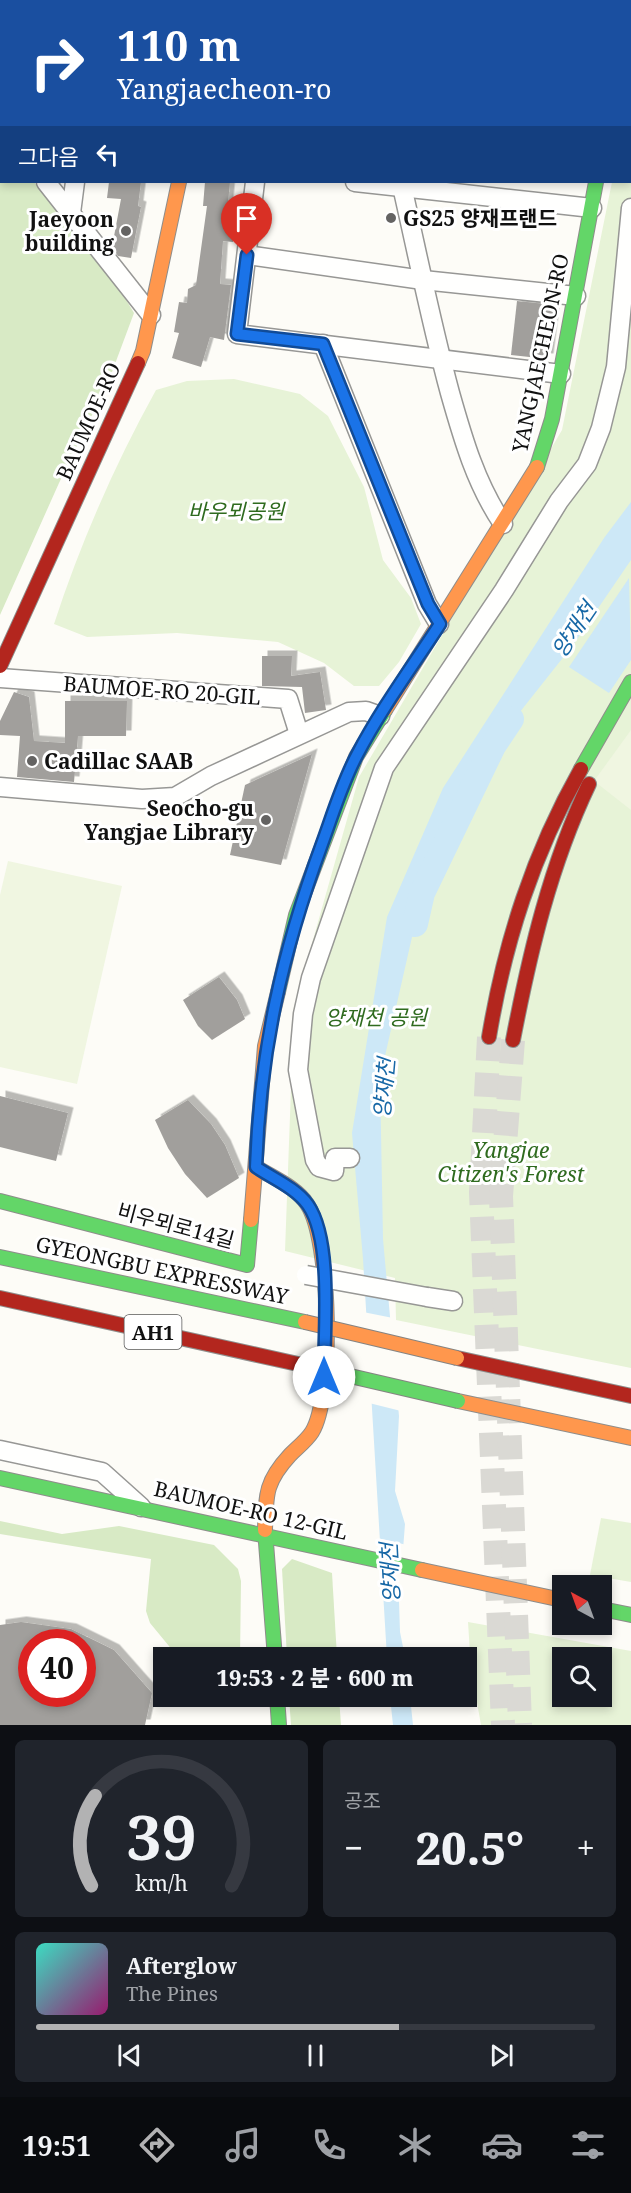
<!DOCTYPE html>
<html lang="ko">
<meta charset="utf-8">
<style>
:root{--surface:#171b24;--page:#20242c;--text:#f1f3f6;--muted:#9ea1a6;--line:#363941;--accent:#b2b2b3}
body{margin:0;font-family:"Noto Serif","Noto Sans KR",serif;background:var(--page);color:var(--text);height:100vh;display:flex;flex-direction:column;font-size:22px;white-space:nowrap}
*{box-sizing:border-box;margin:0}
p{font-size:20px;color:var(--muted)}
.icon{flex:none;width:33px;height:33px;fill:none;stroke:currentColor;stroke-width:2;stroke-linecap:round;stroke-linejoin:round}
.map{position:relative;height:1725px;overflow:hidden}
.sheet{display:flex;flex-direction:column;gap:15px;padding:15px;background:#0d0f14;flex:1}
.sheet>*{flex:none}
.top-card{position:absolute;left:0px;top:0px;width:632px;height:183px;box-shadow:0 3px 9px #0003;background:#1a4fa0;color:#fff;overflow:hidden}
.needle{width:39px;rotate:319deg}
.fabs{position:absolute;left:552px;top:1575px;display:grid;gap:12px}
.fabs a{display:grid;place-items:center;width:60px;height:60px;border-radius:0px;background:var(--surface);box-shadow:0 3px 9px #0003;font-size:30px}
.speed{position:absolute;left:18px;top:1629px;display:flex;gap:12px;font-size:30px;font-weight:700;text-align:center}
.speed>*{display:grid;place-content:center;width:78px;height:78px;border-radius:50%;background:var(--surface);box-shadow:0 3px 9px #0003;line-height:1}
.speed .limit{border:9px solid #d22;background:#fff;color:#111}
.pin{position:absolute;display:grid;place-items:center;width:51px;height:51px;color:#fff;margin:-62px -26px;border-radius:50% 50% 50% 0;rotate:-45deg;box-shadow:0 0 6px #0007}
.pin .icon{rotate:45deg}
.me{position:absolute;width:66px;margin:-33px;rotate:0deg;stroke-linejoin:round;filter:drop-shadow(0 0 4px #0008)}
.turn{display:flex;align-items:center;gap:21px;height:126px;padding:0 18px;font-size:27px}
.turn .icon{width:78px;height:78px;stroke-width:2.5}
.turn b{display:block;font-size:42px;line-height:51px}
.then{display:flex;align-items:center;height:57px;padding:0 18px;background:#0003;gap:12px;font-size:22px}
.big{font-size:45px;font-weight:800;line-height:1.1}
.sheet .widget{flex:1;display:flex;flex-direction:column;justify-content:center;gap:9px;min-width:0;padding:0 21px;border-radius:9px;background:var(--page)}
.sheet .dial{align-items:center;gap:0}
.dial svg{height:156px;overflow:visible;fill:none;stroke:var(--line);stroke-width:7;stroke-linecap:round;text-anchor:middle}
.dial text{fill:var(--text);stroke:none}
.song{display:flex;align-items:center;gap:18px}
.cover{width:72px;height:72px;border-radius:9px;background:linear-gradient(135deg,hsl(170 70% 55%),hsl(320 70% 35%))}
.played{height:6px;border-radius:3px;background:linear-gradient(90deg,var(--accent) 65%,var(--line) 65%)}
.keys{display:flex;justify-content:space-around;direction:ltr}
.heat{display:flex;justify-content:space-between;align-items:center;font-size:33px;direction:ltr}
.sheet .tiles{flex:1;display:grid;gap:15px;grid-template-columns:1fr 1fr}
.widget:last-child{grid-column:span 2}
.trip{position:absolute;left:153px;top:1647px;width:324px;height:60px;border-radius:0px;background:var(--surface);box-shadow:0 3px 9px #0003;font-weight:800;line-height:60px;text-align:center}
.tab-bar{display:flex;height:96px;justify-content:space-around;align-items:center;background:#090b0e;color:var(--muted)}
.tab-bar .icon{width:42px;height:42px}
.tab-bar .active{color:var(--accent)}
.tab-bar b{font-size:27px;color:var(--text)}
.map>svg:first-child{display:block}
.green{fill:#e7f3d7;fill-rule:evenodd}
.forest{fill:#d8eac5}
.pitch{fill:#f0f6e1}
.water{fill:#cde8f7}
.pier{fill:#fdfcf7}
.lines{fill:none;stroke-linecap:round;stroke-linejoin:round}
.river{stroke:#cde8f7;stroke-width:26}
.building{fill:#a19f9c;fill-rule:evenodd;filter:url(#shadow)}
.secondary-tunnel{stroke:#dad9d4;stroke-width:24;stroke-dasharray:24 12;stroke-linecap:butt}
.street-casing{stroke:#979795;stroke-width:21}
.fast-casing{stroke:#8e8d8b;stroke-width:16}
.slow-casing{stroke:#8e8d8b;stroke-width:16}
.jam-casing{stroke:#8e8d8b;stroke-width:16}
.street{stroke:#fffffe;stroke-width:18}
.fast{stroke:#63d668;stroke-width:14}
.slow{stroke:#ff974d;stroke-width:14}
.jam{stroke:#b3261e;stroke-width:14}
.street-bridge-casing{stroke:#979795;stroke-width:21;stroke-linecap:butt}
.fast-bridge-casing{stroke:#858482;stroke-width:16;stroke-linecap:butt}
.slow-bridge-casing{stroke:#858482;stroke-width:16;stroke-linecap:butt}
.street-bridge{stroke:#fffffe;stroke-width:18}
.fast-bridge{stroke:#63d668;stroke-width:14}
.slow-bridge{stroke:#ff974d;stroke-width:14}
.route-casing{stroke:#114b97;stroke-width:15}
.route{stroke:#1a73e8;stroke-width:10}
.poi-dot{fill:#646362;stroke:#fff;stroke-width:2}
.labels{text-anchor:middle;dominant-baseline:central;stroke-width:6;stroke-linejoin:round;paint-order:stroke}
.shield{fill:#fff;stroke:#585858;stroke-width:1.5}
.shield-label{font-size:20px;font-weight:bold;fill:#111}
.poi-label{font-size:21px;font-weight:bold;fill:#111;stroke:#fff;text-anchor:start}
.street-label{font-size:21px;fill:#111;stroke:#fff}
.park-label{font-size:21px;font-style:italic;fill:#2f6b1f;stroke:#fff}
.water-label{font-size:22px;font-style:italic;fill:#1768a6;stroke:#fff}
</style>
<div class="map">
<svg width="631" height="1725" viewBox="0 0 631 1725">
<defs>
<filter id="shadow"><feDropShadow dx="5.5" dy="-5.5" stdDeviation="0" flood-color="#0004"/></filter>
</defs>
<rect width="100%" height="100%" fill="#fdfcf7"/>
<!-- green -->
<g class="green">
<polygon points="631,90 631,1368 396,1320 395,1278 285,1251 294,1007 359,777 562,430 612,182 630,182"/>
<path d="M234,379L300,394L328,416L364,487L383,560L411,598L421,624L399,662L379,686H354L324,663L278,642L177,633L87,637L54,624C80,544 115,464 156,390L187,381Z"/>
<polygon points="601,1518 631,1523 631,1582 590,1575"/>
<path d="M468,1622L631,1651V1725H481L471,1669ZM562,1658H602V1696H562Z"/>
</g>
<!-- forest -->
<g class="forest">
<polygon points="0,136 2,182 34,182 122,293 134,313 109,380 59,483 0,615"/>
<polygon points="0,1521 62,1534 119,1526 214,1545 238,1569 241,1581 240,1657 178,1657 150,1623 146,1611 151,1559 0,1534"/>
<polygon points="292,1559 332,1573 337,1657 287,1657 282,1569"/>
<polygon points="289,1697 339,1697 341,1725 291,1725"/>
</g>
<!-- pitch -->
<g class="pitch">
<polygon points="631,730 631,810 594,781"/>
<polygon points="8,861 122,886 77,1084 0,1067 0,895"/>
</g>
<!-- water -->
<g class="water">
<polygon points="631,502 631,560 573,645 493,746 422,893 380,1078 383,1239 399,1416 395,1491 405,1524 399,1601 400,1632 405,1657 387,1658 363,1259 352,1133 387,917 443,788 604,538"/>
<polygon points="629,578 631,660 609,693 569,667"/>
<polygon points="390,1697 410,1697 413,1725 393,1725"/>
</g>
<!-- pier -->
<g class="pier">
<polygon points="363,1312 393,1318 401,1411 369,1403"/>
<polygon points="377,1538 407,1545 403,1587 379,1582"/>
</g>
<g class="lines">
<!-- river -->
<polyline class="river" points="415,924 422,893 493,746 511,719"/>
</g>
<!-- building -->
<g class="building">
<polygon points="109,182 141,182 138,206 141,207 131,258 118,256 112,247 121,199 107,198"/>
<polygon points="205,182 230,182 227,213 235,214 233,242 223,241 220,284 231,285 224,340 210,337 201,367 172,358 179,333 174,332 179,302 187,303 188,289 196,285 207,206 203,206"/>
<polygon points="517,301 555,305 548,359 511,355"/>
<polygon points="262,656 292,656 291,676 320,672 326,710 305,713 302,687 262,686"/>
<polygon points="14,692 29,697 34,741 65,743 65,701 127,701 126,736 78,736 74,782 17,777 20,736 0,735 0,721"/>
<polygon points="312,754 281,865 230,855 245,785"/>
<polygon points="219,977 237,1000 245,1019 212,1040 198,1026 183,1000"/>
<polygon points="0,1096 68,1113 56,1161 0,1147"/>
<polygon points="188,1100 211,1124 225,1145 239,1178 207,1198 185,1174 168,1148 155,1120"/>
<polygon points="479,1167 497,1169 494,1202 476,1200"/>
<path d="M21,1622L71,1629L114,1650L152,1693L145,1725H0V1625ZM32,1642H82V1694H32Z"/>
</g>
<g class="lines">
<!-- secondary-tunnel -->
<g class="secondary-tunnel">
<polyline points="489,1037 481,1192 503,1725"/>
<polyline points="513,1040 501,1196 520,1725"/>
</g>
<defs>
<g id="street">
<polyline points="98,2 98,0"/>
<polyline points="273,2 273,0"/>
<polyline points="383,2 383,0"/>
<polyline points="0,124 2,126"/>
<polyline points="46,182 151,315"/>
<polyline points="255,182 237,334 561,374"/>
<polyline points="355,182 592,208"/>
<path d="M401,182C417,252 431,323 450,393C463,439 476,484 503,524"/>
<polyline points="71,213 75,182"/>
<polyline points="247,255 423,280 576,296"/>
<polyline points="323,344 427,604 439,624"/>
<polyline points="0,678 288,699 299,734"/>
<polyline points="0,787 142,799 175,797 211,776 349,712 366,711 380,716"/>
<polyline points="350,1158 335,1158 334,1171 319,1167 315,1160 298,1070 303,1014 311,978 384,768 504,590 559,501 587,464 601,428 616,367 631,208"/>
<polyline points="427,1297 453,1301"/>
<polyline points="0,1450 102,1472 141,1507"/>
</g>
<g id="fast">
<polyline points="203,0 203,2"/>
<polyline points="630,18 631,13"/>
<polyline points="630,120 631,121"/>
<polyline points="537,467 552,419 596,182"/>
<polyline points="581,769 631,682"/>
<polyline points="278,992 296,915 356,757 385,710"/>
<polyline points="0,1201 247,1265 251,1220"/>
<polyline points="0,1257 305,1322"/>
<polyline points="0,1478 422,1570"/>
<polyline points="265,1530 275,1658"/>
<polyline points="602,1609 631,1615"/>
<polyline points="277,1696 279,1725"/>
</g>
<g id="slow">
<polyline points="630,139 631,138"/>
<polyline points="138,363 143,351 179,182"/>
<polyline points="385,710 537,467"/>
<path d="M256,1167C273,1178 296,1187 307,1204C331,1239 334,1397 312,1432C307,1440 297,1448 290,1455C265,1482 266,1495 265,1530"/>
<polyline points="251,1220 265,1046 278,992"/>
<polyline points="458,1401 631,1438"/>
<polyline points="422,1570 562,1600"/>
</g>
<g id="jam">
<polyline points="0,666 138,363"/>
<path d="M489,1037C505,941 533,854 581,769"/>
<path d="M513,1040C530,952 550,866 589,784"/>
<polyline points="0,1298 307,1366"/>
<polyline points="457,1358 631,1396"/>
</g>
</defs>
<!-- street casing -->
<use href="#street" class="street-casing"/>
<!-- fast casing -->
<use href="#fast" class="fast-casing"/>
<!-- slow casing -->
<use href="#slow" class="slow-casing"/>
<!-- jam casing -->
<use href="#jam" class="jam-casing"/>
<!-- street -->
<use href="#street" class="street"/>
<!-- fast -->
<use href="#fast" class="fast"/>
<!-- slow -->
<use href="#slow" class="slow"/>
<!-- jam -->
<use href="#jam" class="jam"/>
<defs>
<polyline id="street-bridge" points="306,1275 427,1297"/>
<polyline id="fast-bridge" points="307,1366 458,1401"/>
<polyline id="slow-bridge" points="305,1322 457,1358"/>
</defs>
<!-- street-bridge casing -->
<use href="#street-bridge" class="street-bridge-casing"/>
<!-- fast-bridge casing -->
<use href="#fast-bridge" class="fast-bridge-casing"/>
<!-- slow-bridge casing -->
<use href="#slow-bridge" class="slow-bridge-casing"/>
<!-- street-bridge -->
<use href="#street-bridge" class="street-bridge"/>
<!-- fast-bridge -->
<use href="#fast-bridge" class="fast-bridge"/>
<!-- slow-bridge -->
<use href="#slow-bridge" class="slow-bridge"/>
</g>
<g class="lines">
<defs>
<path id="route" d="M247,255L237,334L323,344L428,604L440,624C412,667 381,709 357,755C342,783 333,814 322,844C282,953 260,1050 256,1167C272,1178 296,1188 308,1205C333,1241 324,1332 324,1377"/>
</defs>
<!-- route casing -->
<use href="#route" class="route-casing"/>
<!-- route -->
<use href="#route" class="route"/>
</g>
<!-- markers -->
<g class="poi-dot">
<circle cx="391" cy="218" r="6"/>
<circle cx="126" cy="231" r="6"/>
<circle cx="32" cy="761" r="6"/>
<circle cx="266" cy="820" r="6"/>
</g>
<g class="labels">
<!-- shield labels -->
<rect class="shield" x="124.5" y="1315" width="57" height="34" rx="4.5"/>
<g class="shield-label">
<text x="153" y="1332">AH1</text>
</g>
<!-- poi labels -->
<g class="poi-label">
<text x="403" y="218">GS25 양재프랜드</text>
<text x="114" y="219" text-anchor="end">Jaeyoon<tspan x="114" dy="24">building</tspan></text>
<text x="44" y="761">Cadillac SAAB</text>
<text x="254" y="808" text-anchor="end">Seocho-gu<tspan x="254" dy="24">Yangjae Library</tspan></text>
</g>
<!-- street labels -->
<g class="street-label">
<text transform="translate(540 353) rotate(-78)">YANGJAECHEON-RO</text>
<text transform="translate(88 421) rotate(-66)">BAUMOE-RO</text>
<text transform="translate(162 690) rotate(4)">BAUMOE-RO 20-GIL</text>
<text transform="translate(176 1225) rotate(15)">비우뫼로14길</text>
<text transform="translate(162 1270) rotate(12)">GYEONGBU EXPRESSWAY</text>
<text transform="translate(251 1510) rotate(13)">BAUMOE-RO 12-GIL</text>
</g>
<!-- park labels -->
<g class="park-label">
<text x="236" y="511">바우뫼공원</text>
<text x="376" y="1017">양재천 공원</text>
<text x="511" y="1150">Yangjae<tspan x="511" dy="24">Citizen's Forest</tspan></text>
</g>
<!-- water labels -->
<g class="water-label">
<text transform="translate(573 629) rotate(-56)">양재천</text>
<text transform="translate(383 1088) rotate(-85)">양재천</text>
<text transform="translate(389 1573) rotate(-93)">양재천</text>
</g>
</g>
</svg>
<div class="fabs">
<a><svg class="needle" viewBox="-14 -14 28 28"><path d="M0-13l5 13h-10z" fill="#e53935"/><path d="M0 13l5-13h-10z" fill="#9ea1a6"/></svg></a>
<a><svg class="icon" aria-label="search" viewBox="0 0 24 24"><circle cx="10" cy="10" r="6"/><path d="M15 15l6 6"/></svg></a>
</div>
<div class="speed"><div class="limit">40</div></div>
<div class="pin" style="left:247px;top:255px;background:#d93025"><svg class="icon" aria-label="arrive" viewBox="0 0 24 24"><path d="M6 21V4h12l-3 4 3 4H6"/></svg></div>
<svg class="me" style="left:324px;top:1377px" viewBox="-20 -20 40 40"><circle r="19" fill="#fff"/><path d="M0-13L10 11 0 6-10 11z" fill="#1a73e8"/></svg>
<div class="trip">19:53 · 2 분 · 600 m</div>
<div class="top-card">
<div class="turn"><svg class="icon" aria-label="right" viewBox="0 0 24 24"><path d="M7 20v-9h11M14 6l5 5-5 5"/></svg><div><b>110 m</b>Yangjaecheon-ro</div></div>
<div class="then">그다음<svg class="icon" aria-label="left" viewBox="0 0 24 24"><path d="M17 20v-9H6M10 6l-5 5 5 5"/></svg></div>
</div>
</div>
<section class="sheet">
<div class="tiles">
<div class="widget dial"><svg viewBox="0 0 100 80">
<path d="M14 69A42 42 0 1 1 86 69"/>
<path d="M14 69A42 42 0 0 1 16 23" stroke="#b2b2b3"/>
<text x="50" y="56" font-size="32" font-weight="700">39</text>
<text x="50" y="72" font-size="11">km/h</text>
</svg></div>
<div class="widget"><p>공조</p>
<div class="heat"><a>−</a><b class="big">20.5°</b><a>+</a></div>
</div>
<div class="widget">
<div class="song"><i class="cover"></i><div><b>Afterglow</b><p>The Pines</p></div></div>
<div class="played"></div>
<div class="keys"><svg class="icon" aria-label="previous" viewBox="0 0 24 24"><path d="M18 5L8 12l10 7zM5 5v14"/></svg><svg class="icon" aria-label="pause" viewBox="0 0 24 24"><path d="M8 5v14M16 5v14"/></svg><svg class="icon" aria-label="next" viewBox="0 0 24 24"><path d="M6 5l10 7-10 7zM19 5v14"/></svg></div>
</div>
</div>
</section>
<nav class="tab-bar">
<b>19:51</b>
<svg class="icon active" aria-label="directions" viewBox="0 0 24 24"><path d="M12 3l9 9-9 9-9-9zM9 14v-3h6M13 9l2 2-2 2"/></svg>
<svg class="icon" aria-label="music" viewBox="0 0 24 24"><path d="M9 18V5l10-2v13"/><circle cx="6" cy="18" r="3"/><circle cx="16" cy="16" r="3"/></svg>
<svg class="icon" aria-label="phone" viewBox="0 0 24 24"><path d="M5 4h4l2 5-3 2q2 4 5 5l2-3 5 2v4C11 20 4 13 5 4z"/></svg>
<svg class="icon" aria-label="climate" viewBox="0 0 24 24"><path d="M12 3v18M4 7l16 10M4 17L20 7"/></svg>
<svg class="icon" aria-label="car" viewBox="0 0 24 24"><path d="M5 17H2v-5l4-1 3-4h7l3 4 3 1v5h-3M9 17h6M6 11h13"/><circle cx="7" cy="17" r="2"/><circle cx="17" cy="17" r="2"/></svg>
<svg class="icon" aria-label="filters" viewBox="0 0 24 24"><path d="M4 7h16M4 17h16"/><circle cx="9" cy="7" r="2"/><circle cx="15" cy="17" r="2"/></svg>
</nav>
